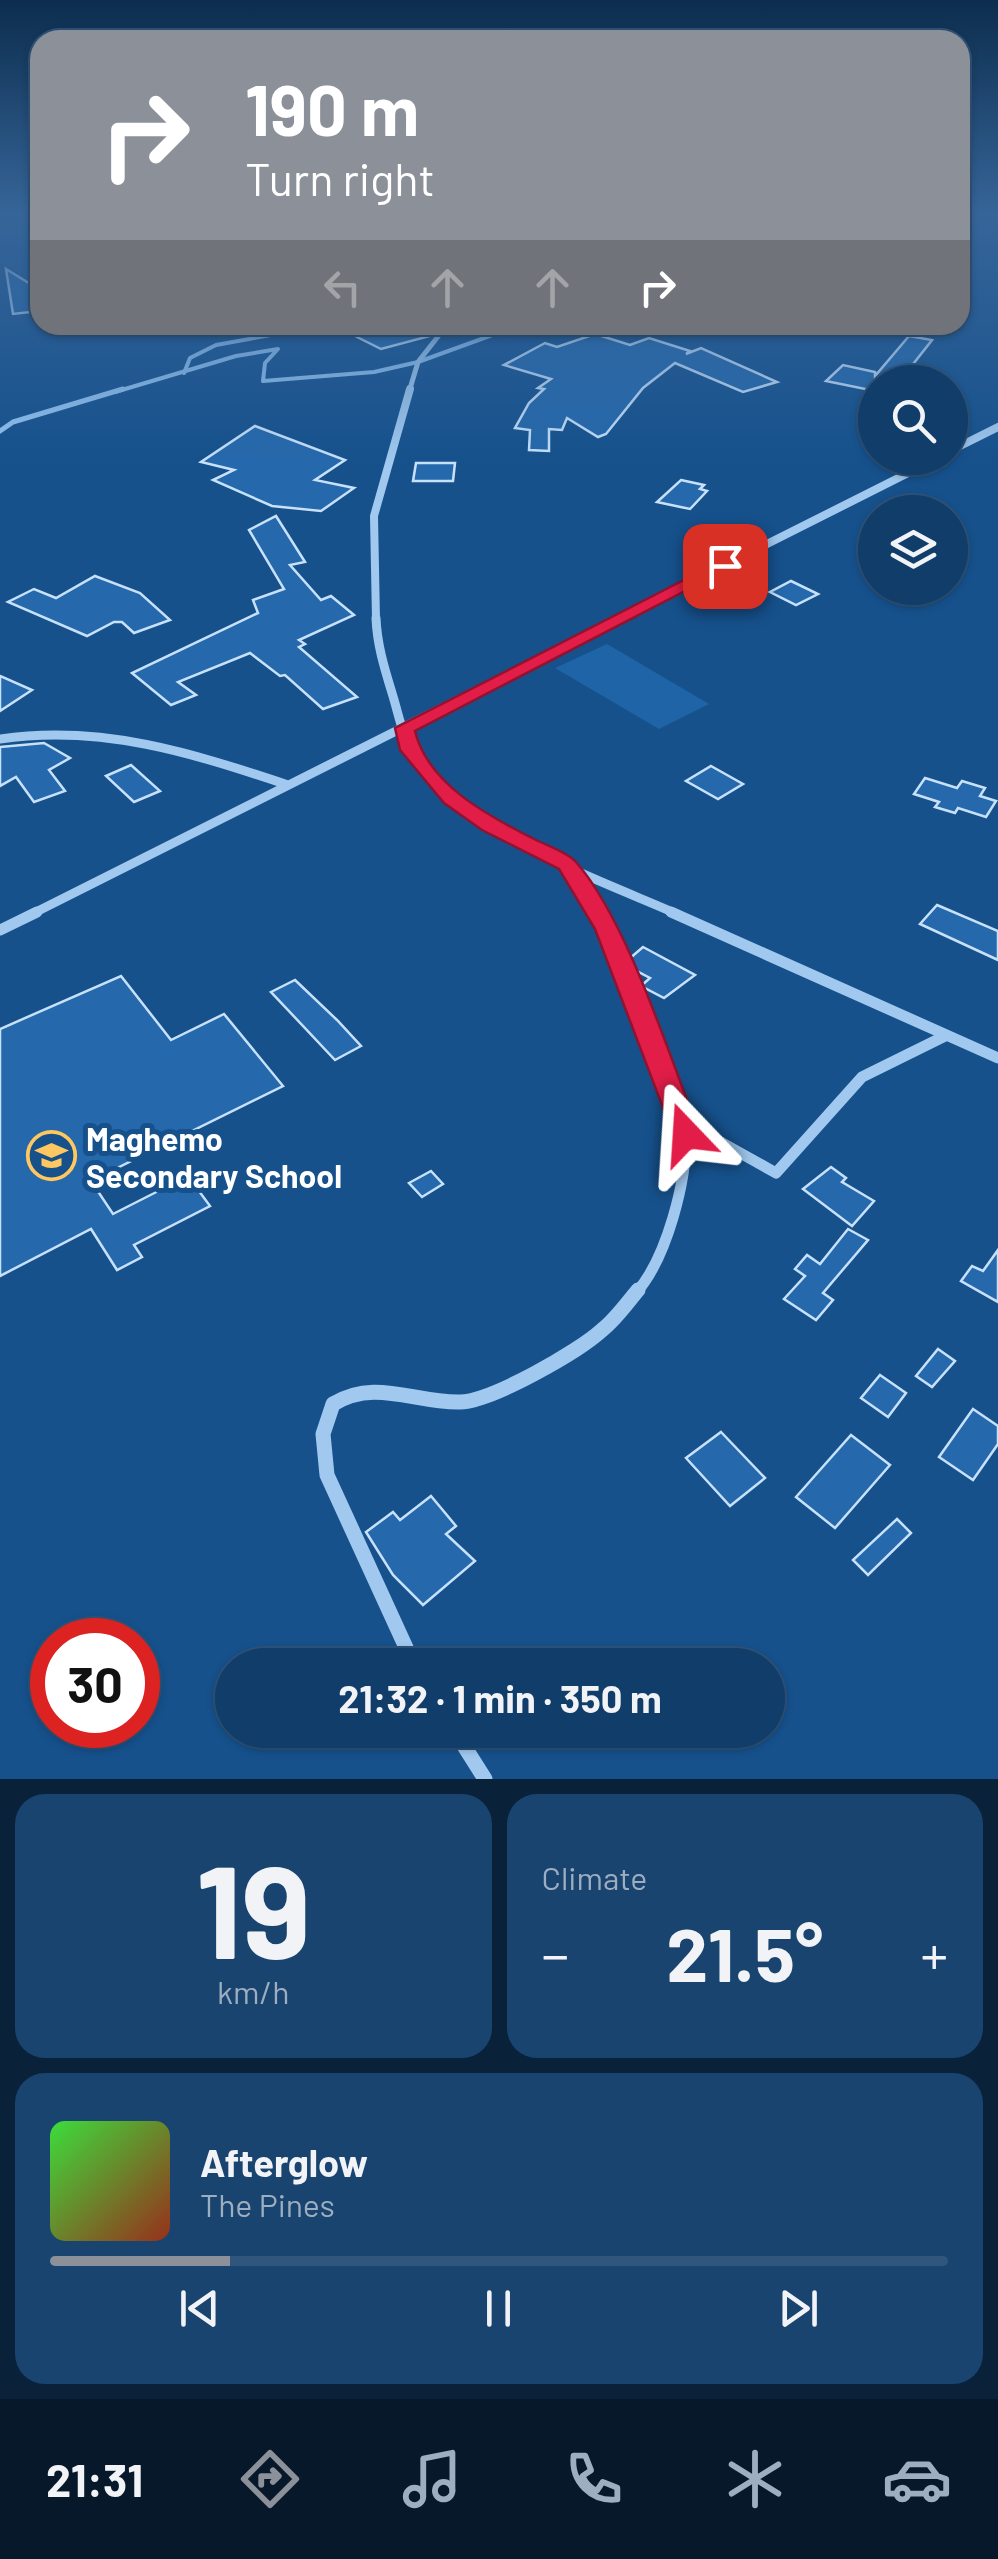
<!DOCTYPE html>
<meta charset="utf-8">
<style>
:root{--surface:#103d69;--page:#19446f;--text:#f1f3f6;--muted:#9caec0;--line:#30567d;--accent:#8c9099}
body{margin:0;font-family:Barlow,sans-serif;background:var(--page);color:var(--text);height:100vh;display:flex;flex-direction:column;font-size:38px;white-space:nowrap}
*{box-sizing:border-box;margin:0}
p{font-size:32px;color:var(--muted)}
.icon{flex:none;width:55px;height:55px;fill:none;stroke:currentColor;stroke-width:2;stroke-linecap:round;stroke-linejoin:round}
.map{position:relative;height:1779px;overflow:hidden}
.sheet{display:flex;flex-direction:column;gap:15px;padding:15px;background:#09223a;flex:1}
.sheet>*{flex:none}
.hud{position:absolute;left:30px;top:30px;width:940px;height:305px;border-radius:30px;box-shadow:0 2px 8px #0004,0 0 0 2px var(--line);background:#8c9099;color:#fff;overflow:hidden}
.tools{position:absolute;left:858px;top:365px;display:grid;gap:20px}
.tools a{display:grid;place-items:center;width:110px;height:110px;border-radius:50%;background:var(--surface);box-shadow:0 2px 8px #0004,0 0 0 2px var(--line);font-size:50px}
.speed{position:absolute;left:30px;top:1618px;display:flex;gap:20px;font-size:50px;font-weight:700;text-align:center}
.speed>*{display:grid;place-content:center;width:130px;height:130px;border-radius:50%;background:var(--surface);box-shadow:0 2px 8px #0004,0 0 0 2px var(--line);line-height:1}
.speed .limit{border:15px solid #d22;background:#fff;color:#111}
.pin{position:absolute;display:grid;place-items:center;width:85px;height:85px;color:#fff;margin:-42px;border-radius:20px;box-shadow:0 5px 15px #0006}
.me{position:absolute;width:110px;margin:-55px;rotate:340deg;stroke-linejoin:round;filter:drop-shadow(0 0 8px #0008)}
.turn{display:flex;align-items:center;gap:35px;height:210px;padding:0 50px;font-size:45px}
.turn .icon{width:130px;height:130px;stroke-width:2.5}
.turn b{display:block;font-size:70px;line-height:85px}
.lanes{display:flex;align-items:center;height:95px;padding:0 50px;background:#0003;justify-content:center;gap:50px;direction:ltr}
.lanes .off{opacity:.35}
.big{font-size:75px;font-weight:700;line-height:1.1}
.sheet .card{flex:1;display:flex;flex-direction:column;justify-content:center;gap:15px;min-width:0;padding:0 35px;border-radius:30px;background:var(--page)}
.sheet .dial{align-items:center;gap:0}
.dial b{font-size:130px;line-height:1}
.song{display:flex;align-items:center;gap:30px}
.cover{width:120px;height:120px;border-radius:15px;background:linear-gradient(135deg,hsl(120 70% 55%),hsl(10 70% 35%))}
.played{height:10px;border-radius:5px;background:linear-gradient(90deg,var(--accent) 20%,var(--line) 20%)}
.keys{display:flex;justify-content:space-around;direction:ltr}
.heat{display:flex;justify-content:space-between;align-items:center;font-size:55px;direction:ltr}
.sheet .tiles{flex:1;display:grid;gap:15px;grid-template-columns:1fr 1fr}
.card:last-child{grid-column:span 2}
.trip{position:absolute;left:215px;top:1648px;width:570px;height:100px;border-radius:50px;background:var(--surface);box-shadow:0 2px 8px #0004,0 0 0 2px var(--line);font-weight:700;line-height:100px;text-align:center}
.menu{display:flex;height:160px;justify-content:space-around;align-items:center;background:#06182a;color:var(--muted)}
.menu .icon{width:70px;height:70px}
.menu .current{color:var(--accent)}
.menu b{font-size:45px;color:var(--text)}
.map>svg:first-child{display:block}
.green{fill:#1f64a6}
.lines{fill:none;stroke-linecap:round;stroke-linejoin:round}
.stream-far1{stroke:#93c4f2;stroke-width:4}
.stream{stroke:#93c4f2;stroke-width:5}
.building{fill:#2568ab;stroke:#c7e1fb;stroke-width:2.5}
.street-far4{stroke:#a1c9ef;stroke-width:5}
.street-far3{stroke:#a1c9ef;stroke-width:8}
.street-far2{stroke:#a1c9ef;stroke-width:9}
.street-far1{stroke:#a1c9ef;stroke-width:11}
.street{stroke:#a1c9ef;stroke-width:15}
.route{fill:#e11d48;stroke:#92132f;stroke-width:2.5}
.labels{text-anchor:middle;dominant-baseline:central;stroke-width:10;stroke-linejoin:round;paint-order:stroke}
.near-poi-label{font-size:32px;font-weight:bold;fill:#fff;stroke:#16518c;text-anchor:start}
</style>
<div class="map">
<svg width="998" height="1779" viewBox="0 0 998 1779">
<rect width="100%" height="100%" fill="#16518c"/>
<!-- green -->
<polygon class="green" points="607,644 709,704 659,729 555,668"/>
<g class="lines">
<!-- stream-far1 -->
<g class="stream-far1">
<polyline points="184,373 190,358 216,345 282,333 282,325"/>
<polyline points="115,392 236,356 278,349 265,363 263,381 374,372 418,362 520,325"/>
</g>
<!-- stream -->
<polyline class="stream" points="0,431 13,422 123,389"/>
</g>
<!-- building -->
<g class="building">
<polygon points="6,269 40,290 40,304 31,305 31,312 13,314"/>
<polygon points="333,325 439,325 430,336 381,349"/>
<polygon points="595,334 630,345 649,338 690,351 686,354 701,348 777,382 743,392 675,363 643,388 606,434 598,437 567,418 562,430 549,429 549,451 529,450 530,430 515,428 529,403 544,389 538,388 551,379 504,365 545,343 557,347"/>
<polygon points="909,336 932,340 899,382 875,382 875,391 826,381 843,365 875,372 875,376"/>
<polygon points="255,426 345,460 315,480 354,488 321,511 272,506 213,480 234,470 201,462"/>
<polygon points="416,463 455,463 453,481 413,481"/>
<polygon points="681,480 704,485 700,489 707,491 690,509 657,502"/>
<polygon points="276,516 305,562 290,565 321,600 331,596 354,615 299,640 305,644 299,647 357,697 323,709 285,675 280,676 250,653 178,682 196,695 171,705 132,673 258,613 253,600 284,589 249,530"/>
<polygon points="95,576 140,593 170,620 134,633 122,622 114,622 87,636 8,602 34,589 56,598"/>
<polygon points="791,581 818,594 796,605 770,592"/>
<polygon points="0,676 32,690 0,711"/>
<polygon points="44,743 70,758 49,770 65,791 34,802 16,777 0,786 0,747"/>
<polygon points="131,765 160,791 134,802 106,776"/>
<polygon points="711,766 743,784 718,799 686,781"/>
<polygon points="925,778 957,788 962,781 985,788 980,796 996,801 986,817 958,808 955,813 935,807 939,802 914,794"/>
<polygon points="937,905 998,931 998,960 920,924"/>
<polygon points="643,947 695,975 664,998 641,986 650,978 631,968 628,960"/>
<polygon points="121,976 171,1040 224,1014 283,1086 91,1181 113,1214 188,1176 210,1206 134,1245 142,1257 117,1270 91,1229 0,1276 0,1029"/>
<polygon points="295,980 337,1020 361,1046 335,1060 271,992"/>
<polygon points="831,1167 846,1178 842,1182 874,1201 852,1226 803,1189"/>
<polygon points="431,1171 443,1184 422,1197 409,1183"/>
<polygon points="848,1229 868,1240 823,1293 833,1300 816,1320 784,1299 805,1276 795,1269 807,1255 820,1264"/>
<polygon points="998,1250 998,1302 961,1281 972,1266 983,1271"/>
<polygon points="938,1349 955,1361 932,1387 916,1376"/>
<polygon points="880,1375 906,1393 888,1417 861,1398"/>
<polygon points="973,1409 998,1426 998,1444 973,1480 939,1457"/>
<polygon points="721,1432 765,1478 730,1506 686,1458"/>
<polygon points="851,1435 890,1465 835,1528 796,1497"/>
<polygon points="431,1496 456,1526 446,1534 475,1561 423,1605 393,1575 366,1532 393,1512 400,1520"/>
<polygon points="897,1519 911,1533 868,1575 853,1560"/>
</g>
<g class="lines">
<!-- street-far4 -->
<polyline class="street-far4" points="409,392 418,362 447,325"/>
<!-- street-far3 -->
<g class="street-far3">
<polyline points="950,451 998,427"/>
<polyline points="376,620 374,516 410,389"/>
<polyline points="616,620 938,458"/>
</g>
<!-- street-far2 -->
<g class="street-far2">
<path d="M376,618C377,644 384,667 392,693C398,712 402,734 411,751C450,828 600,880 677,914"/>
<path d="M0,739C102,724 192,753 288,785"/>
<polyline points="567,865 597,914"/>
<polyline points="32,914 621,618"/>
</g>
<!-- street-far1 -->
<g class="street-far1">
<path d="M595,912L606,929L686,1134C687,1180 667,1258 636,1293"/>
<polyline points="671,912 998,1058"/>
<polyline points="0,930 37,912"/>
<polyline points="683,1121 776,1173 862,1077 945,1036"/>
</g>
<!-- street -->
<g class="street">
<path d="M414,1665L327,1475L323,1434L333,1404C375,1378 414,1403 460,1402C492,1401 578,1352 602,1330C616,1319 627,1303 638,1290"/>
<polyline points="454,1730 485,1779"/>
</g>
</g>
<!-- sky -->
<linearGradient id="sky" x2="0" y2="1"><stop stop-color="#0c2d4d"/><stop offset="0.46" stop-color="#366599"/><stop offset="1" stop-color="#366599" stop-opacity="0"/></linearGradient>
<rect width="998" height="463" fill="url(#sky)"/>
<!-- route -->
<path class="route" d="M719,562L733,566L415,731C428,785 490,817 536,840C548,846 567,852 576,862C628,921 670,1059 700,1134L696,1142L686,1145L677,1142L673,1134L595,929L559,869L482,830L444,803L400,750L395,728Z"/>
<!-- icons -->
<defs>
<symbol id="school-ring" viewBox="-11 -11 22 22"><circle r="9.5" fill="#16518c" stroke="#ffc75f" stroke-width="1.5"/><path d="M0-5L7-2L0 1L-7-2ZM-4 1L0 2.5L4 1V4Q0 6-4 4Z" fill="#ffc75f"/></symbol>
</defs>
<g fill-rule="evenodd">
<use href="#school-ring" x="24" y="1128" width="55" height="55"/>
</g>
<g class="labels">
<!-- near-poi labels -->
<g class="near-poi-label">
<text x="86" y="1138">Maghemo<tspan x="86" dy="37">Secondary School</tspan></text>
</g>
</g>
</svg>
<div class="tools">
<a><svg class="icon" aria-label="search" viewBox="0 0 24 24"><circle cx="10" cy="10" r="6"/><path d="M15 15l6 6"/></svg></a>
<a><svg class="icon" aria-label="layers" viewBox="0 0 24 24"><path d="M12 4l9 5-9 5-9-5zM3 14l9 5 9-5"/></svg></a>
</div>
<div class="speed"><div class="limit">30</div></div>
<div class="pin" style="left:725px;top:566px;background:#d93025"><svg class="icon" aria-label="arrive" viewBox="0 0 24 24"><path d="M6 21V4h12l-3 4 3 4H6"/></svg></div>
<svg class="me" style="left:686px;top:1134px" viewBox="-20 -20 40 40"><path d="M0-17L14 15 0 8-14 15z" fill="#e11d48" stroke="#fff" stroke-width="4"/></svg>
<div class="trip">21:32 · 1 min · 350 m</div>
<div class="hud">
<div class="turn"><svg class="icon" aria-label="right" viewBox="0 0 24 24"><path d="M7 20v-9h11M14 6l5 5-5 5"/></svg><div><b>190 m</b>Turn right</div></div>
<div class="lanes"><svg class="icon off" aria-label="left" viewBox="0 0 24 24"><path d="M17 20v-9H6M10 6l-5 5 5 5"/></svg><svg class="icon off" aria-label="ahead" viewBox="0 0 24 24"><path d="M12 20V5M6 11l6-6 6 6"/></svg><svg class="icon off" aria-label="ahead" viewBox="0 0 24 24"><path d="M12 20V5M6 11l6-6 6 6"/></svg><svg class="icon" aria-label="right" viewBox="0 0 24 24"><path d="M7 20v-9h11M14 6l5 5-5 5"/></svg></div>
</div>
</div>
<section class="sheet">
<div class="tiles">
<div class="card dial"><b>19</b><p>km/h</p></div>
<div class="card"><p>Climate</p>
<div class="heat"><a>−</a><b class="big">21.5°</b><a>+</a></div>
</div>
<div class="card">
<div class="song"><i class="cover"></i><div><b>Afterglow</b><p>The Pines</p></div></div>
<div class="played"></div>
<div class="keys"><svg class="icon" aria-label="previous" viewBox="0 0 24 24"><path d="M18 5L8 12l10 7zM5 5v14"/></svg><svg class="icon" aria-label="pause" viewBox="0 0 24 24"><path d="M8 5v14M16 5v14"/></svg><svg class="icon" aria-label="next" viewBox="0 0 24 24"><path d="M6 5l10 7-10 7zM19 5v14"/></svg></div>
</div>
</div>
</section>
<nav class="menu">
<b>21:31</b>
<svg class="icon current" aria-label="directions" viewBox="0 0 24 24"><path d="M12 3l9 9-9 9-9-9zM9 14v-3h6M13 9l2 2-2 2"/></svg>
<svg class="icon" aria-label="music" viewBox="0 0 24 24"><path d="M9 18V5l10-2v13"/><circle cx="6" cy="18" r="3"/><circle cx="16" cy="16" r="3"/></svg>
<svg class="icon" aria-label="phone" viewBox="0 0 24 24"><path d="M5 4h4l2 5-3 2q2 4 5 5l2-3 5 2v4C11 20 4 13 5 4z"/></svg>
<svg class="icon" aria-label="climate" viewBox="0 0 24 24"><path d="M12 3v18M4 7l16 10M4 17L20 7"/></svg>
<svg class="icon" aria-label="car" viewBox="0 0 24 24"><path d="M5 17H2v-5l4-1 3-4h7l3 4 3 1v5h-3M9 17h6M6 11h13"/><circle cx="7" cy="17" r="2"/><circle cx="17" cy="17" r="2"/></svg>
</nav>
